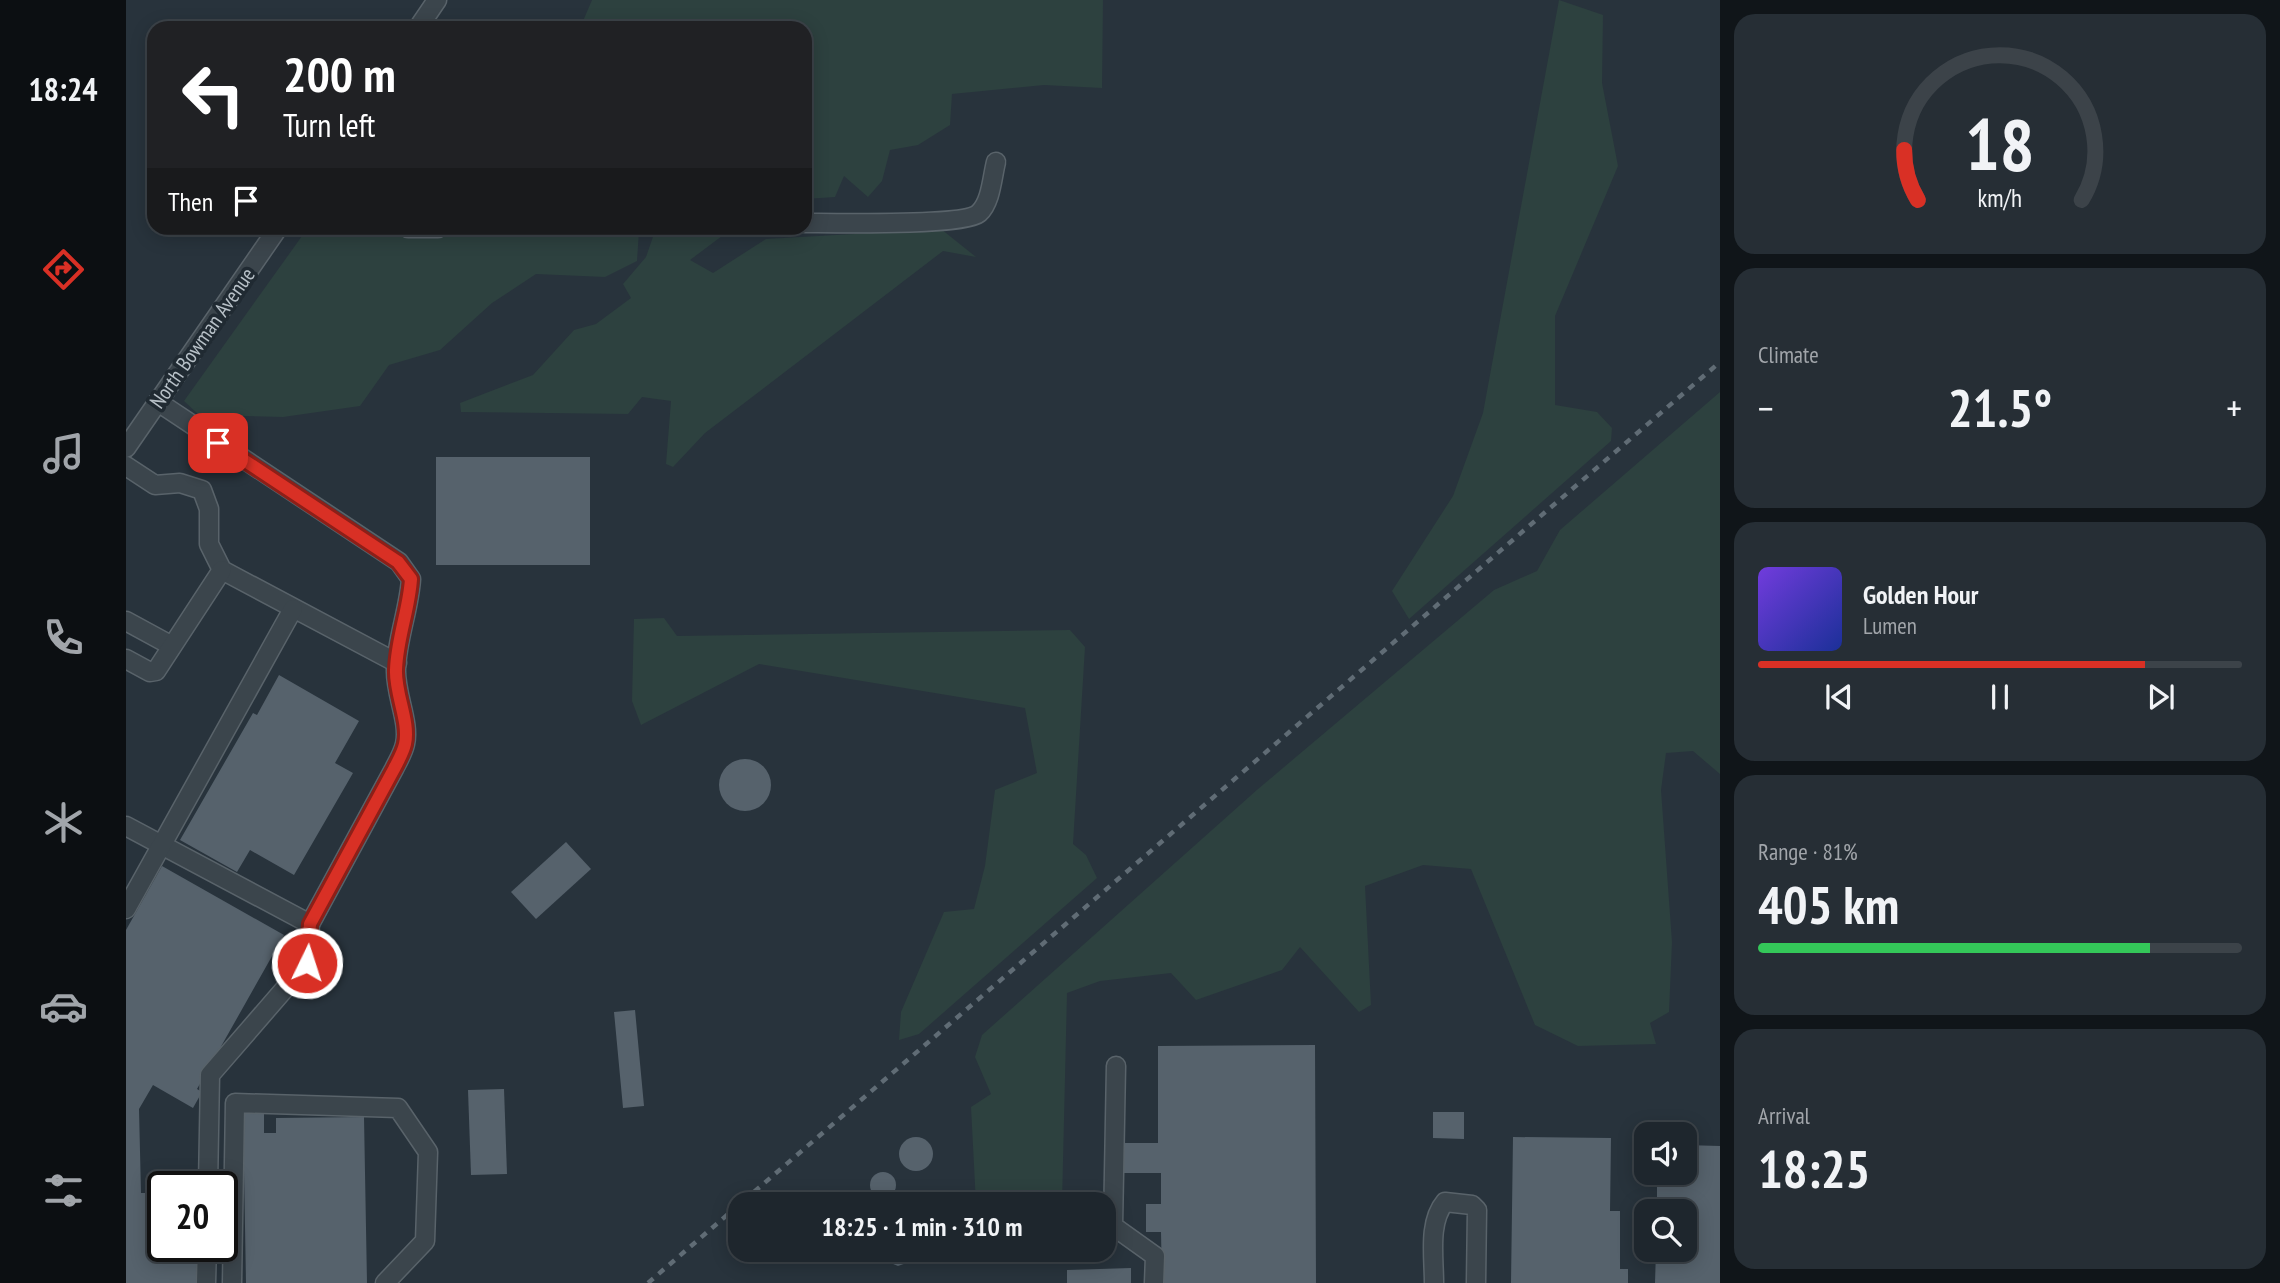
<!DOCTYPE html>
<meta charset="utf-8">
<style>
:root{--surface:#1e262d;--page:#262e35;--text:#f1f3f6;--muted:#a1a5aa;--line:#3c4349;--accent:#d93025}
body{margin:0;font-family:"PT Sans Narrow",sans-serif;background:var(--page);color:var(--text);height:100vh;display:flex;flex-direction:column;font-size:26px;white-space:nowrap}
*{box-sizing:border-box;margin:0}
p{font-size:23px;color:var(--muted)}
.icon{flex:none;width:38px;height:38px;fill:none;stroke:currentColor;stroke-width:2;stroke-linecap:round;stroke-linejoin:round}
.map{position:relative;flex:1;overflow:hidden}
.panel{display:flex;flex-direction:column;gap:14px;padding:14px;background:#101519;width:560px}
.panel>*{flex:none}
.guide{position:absolute;left:21px;top:21px;width:665px;height:214px;border-radius:21px;box-shadow:0 4px 18px #0003,0 0 0 2px var(--line);background:#202124;color:#fff;overflow:hidden}
.fabs{position:absolute;left:1508px;top:1122px;display:grid;gap:14px}
.fabs a{display:grid;place-items:center;width:63px;height:63px;border-radius:14px;background:var(--surface);box-shadow:0 4px 18px #0003,0 0 0 2px var(--line);font-size:35px}
.speed{position:absolute;left:21px;top:1171px;display:flex;gap:14px;font-size:35px;font-weight:700;text-align:center}
.speed>*{display:grid;place-content:center;width:91px;height:91px;border-radius:50%;background:var(--surface);box-shadow:0 4px 18px #0003,0 0 0 2px var(--line);line-height:1}
.speed .limit{border:4px solid #111;border-radius:10px;background:#fff;color:#111}
.pin{position:absolute;display:grid;place-items:center;width:60px;height:60px;color:#fff;margin:-30px;border-radius:14px;box-shadow:0 4px 10px #0006}
.me{position:absolute;width:77px;margin:-38px;rotate:4deg;stroke-linejoin:round;filter:drop-shadow(0 0 5px #0008)}
.turn{display:flex;align-items:center;gap:24px;height:147px;padding:0 21px;font-size:32px}
.turn .icon{width:91px;height:91px;stroke-width:2.5}
.turn b{display:block;font-size:49px;line-height:60px}
.then{display:flex;align-items:center;height:66px;padding:0 21px;background:#0003;gap:14px;font-size:26px}
.big{font-size:52px;font-weight:700;line-height:1.1}
.panel .tile{flex:1;display:flex;flex-direction:column;justify-content:center;gap:10px;min-width:0;padding:0 24px;border-radius:21px;background:var(--page)}
.panel .dial{align-items:center;gap:0}
.dial svg{height:182px;overflow:visible;fill:none;stroke:var(--line);stroke-width:7;stroke-linecap:round;text-anchor:middle}
.dial text{fill:var(--text);stroke:none}
.song{display:flex;align-items:center;gap:21px}
.cover{width:84px;height:84px;border-radius:10px;background:linear-gradient(135deg,hsl(260 70% 55%),hsl(230 70% 35%))}
.played{height:7px;border-radius:4px;background:linear-gradient(90deg,var(--accent) 80%,var(--line) 80%)}
.keys{display:flex;justify-content:space-around;direction:ltr}
.heat{display:flex;justify-content:space-between;align-items:center;font-size:38px;direction:ltr}
.charge{height:10px;border-radius:5px;background:linear-gradient(90deg,#34c759 81%,var(--line) 0)}
.trip{position:absolute;left:602px;top:1192px;width:388px;height:70px;border-radius:21px;background:var(--surface);box-shadow:0 4px 18px #0003,0 0 0 2px var(--line);font-weight:700;line-height:70px;text-align:center}
main{display:flex;flex:1;min-height:0}
.dock{display:flex;flex-direction:column;width:126px;justify-content:space-around;align-items:center;background:#0c0f12;color:var(--muted)}
.dock .icon{width:49px;height:49px}
.dock .selected{color:var(--accent)}
.dock b{font-size:32px;color:var(--text)}
.map>svg:first-child{display:block}
.green{fill:#2d413f}
.building{fill:#56626c}
.lines{fill:none;stroke-linecap:round;stroke-linejoin:round}
.minor-casing{stroke:#59636a;stroke-width:21}
.minor{stroke:#3b454c;stroke-width:18}
.rail{stroke:#606c75;stroke-width:4.5;stroke-dasharray:7 7;stroke-linecap:butt}
.route-casing{stroke:#8d1f18;stroke-width:18}
.route{stroke:#d93025;stroke-width:12}
.labels{text-anchor:middle;dominant-baseline:central;stroke-width:7;stroke-linejoin:round;paint-order:stroke}
.street-label{font-size:21px;fill:#b7c0c7;stroke:#202a32}
</style>
<main>
<nav class="dock">
<b>18:24</b>
<svg class="icon selected" aria-label="directions" viewBox="0 0 24 24"><path d="M12 3l9 9-9 9-9-9zM9 14v-3h6M13 9l2 2-2 2"/></svg>
<svg class="icon" aria-label="music" viewBox="0 0 24 24"><path d="M9 18V5l10-2v13"/><circle cx="6" cy="18" r="3"/><circle cx="16" cy="16" r="3"/></svg>
<svg class="icon" aria-label="phone" viewBox="0 0 24 24"><path d="M5 4h4l2 5-3 2q2 4 5 5l2-3 5 2v4C11 20 4 13 5 4z"/></svg>
<svg class="icon" aria-label="climate" viewBox="0 0 24 24"><path d="M12 3v18M4 7l16 10M4 17L20 7"/></svg>
<svg class="icon" aria-label="car" viewBox="0 0 24 24"><path d="M5 17H2v-5l4-1 3-4h7l3 4 3 1v5h-3M9 17h6M6 11h13"/><circle cx="7" cy="17" r="2"/><circle cx="17" cy="17" r="2"/></svg>
<svg class="icon" aria-label="filters" viewBox="0 0 24 24"><path d="M4 7h16M4 17h16"/><circle cx="9" cy="7" r="2"/><circle cx="15" cy="17" r="2"/></svg>
</nav>
<div class="map">
<svg width="1594" height="1283" viewBox="0 0 1594 1283">
<rect width="100%" height="100%" fill="#28333c"/>
<!-- green -->
<g class="green">
<polygon points="466,0 977,0 976,88 918,85 826,94 824,125 792,145 764,150 756,181 742,197 718,176 709,197 679,199 679,28 454,28"/>
<polygon points="1433,0 1477,15 1476,83 1492,166 1429,316 1429,405 1471,412 1486,428 1485,441 1283,619 1266,591 1327,496 1357,413"/>
<polygon points="181,229 255,236 513,231 511,261 479,277 410,274 366,303 314,350 263,365 234,406 157,417 73,415 58,401"/>
<polygon points="815,229 850,257 817,251 579,433 547,467 540,464 545,401 516,397 502,414 335,412 334,403 407,375 448,330 470,324 505,298 497,284 520,257 529,231 604,230 564,260 587,273 640,239"/>
<polygon points="1594,392 1594,774 1567,751 1540,753 1535,790 1546,942 1543,1012 1524,1023 1530,1044 1452,1046 1409,1025 1345,869 1297,865 1239,886 1245,1005 1233,1012 1174,947 1156,970 1070,1000 1045,973 974,981 941,993 936,1204 850,1204 845,1107 865,1094 849,1057 856,1035 1132,789 1368,590 1411,571 1434,530"/>
<polygon points="538,618 551,636 944,630 959,647 947,844 960,855 971,878 793,1034 773,1040 775,1012 818,912 848,909 859,866 869,790 911,773 899,708 633,664 515,725 506,701 508,619"/>
</g>
<!-- building -->
<g class="building">
<rect x="310" y="457" width="154" height="108"/>
<polygon points="153,675 233,721 209,763 227,773 168,875 124,850 111,872 54,840 127,713 131,715"/>
<circle cx="619" cy="785" r="26"/>
<polygon points="440,842 465,869 410,919 385,892"/>
<polygon points="36,866 158,935 71,1089 76,1092 67,1108 27,1085 13,1109 15,1193 31,1193 32,1235 37,1235 37,1246 70,1246 70,1268 75,1272 76,1283 0,1283 0,930"/>
<polygon points="509,1010 518,1106 497,1108 488,1012"/>
<polygon points="1189,1045 1190,1283 1036,1283 1035,1232 1020,1232 1020,1204 1035,1204 1035,1173 994,1173 994,1143 1032,1143 1032,1046"/>
<polygon points="378,1089 381,1174 345,1175 342,1090"/>
<polygon points="1307,1112 1338,1112 1338,1139 1307,1138"/>
<polygon points="138,1113 138,1133 150,1133 150,1118 238,1117 241,1283 120,1283 117,1114"/>
<polygon points="1387,1137 1485,1138 1484,1211 1494,1211 1494,1269 1502,1269 1502,1283 1385,1283"/>
<circle cx="790" cy="1154" r="17"/>
<polygon points="1559,1145 1594,1146 1594,1283 1529,1283 1530,1250 1559,1250 1559,1211 1531,1211 1531,1172 1559,1172"/>
<circle cx="757" cy="1185" r="13"/>
<polygon points="748,1250 797,1250 789,1260 772,1266 755,1259"/>
<polygon points="1005,1268 1005,1283 941,1283 941,1270"/>
</g>
<g class="lines">
<defs>
<g id="minor">
<polyline points="292,28 311,0"/>
<path d="M679,223C705,223 839,226 853,213C865,202 866,178 870,162"/>
<polyline points="282,228 312,228"/>
<polyline points="0,448 152,228"/>
<polyline points="0,466 29,485 54,483 76,490 83,509 83,544 96,570 271,663"/>
<polyline points="0,621 46,646"/>
<polyline points="0,659 24,672 30,671 96,570"/>
<path d="M0,826L184,924L268,769C272,761 277,753 279,744C284,722 269,694 270,669C271,638 283,610 285,579L273,562L32,402"/>
<polyline points="0,909 167,609"/>
<polyline points="990,1066 987,1226 1029,1256 1028,1283"/>
<polyline points="82,1186 84,1075 181,963 184,924"/>
<polyline points="80,1283 81,1246"/>
<polyline points="106,1283 109,1103 272,1108 302,1152 299,1241 259,1283"/>
<path d="M1308,1283C1308,1257 1302,1222 1319,1202L1346,1205L1351,1210L1350,1283"/>
</g>
</defs>
<!-- minor casing -->
<use href="#minor" class="minor-casing"/>
<!-- minor -->
<use href="#minor" class="minor"/>
<!-- rail -->
<polyline class="rail" points="522,1283 1594,362"/>
</g>
<g class="lines">
<defs>
<path id="route" d="M92,443L272,562L285,579C283,610 271,638 270,670C269,694 284,722 279,744C277,753 272,761 268,769L184,924L181,963"/>
</defs>
<!-- route casing -->
<use href="#route" class="route-casing"/>
<!-- route -->
<use href="#route" class="route"/>
</g>
<g class="labels">
<!-- street labels -->
<g class="street-label">
<text transform="translate(76 338) rotate(-55)">North Bowman Avenue</text>
</g>
</g>
</svg>
<div class="fabs">
<a><svg class="icon" aria-label="sound" viewBox="0 0 24 24"><path d="M4 9h4l5-4v14l-5-4H4zM17 9q2 3 0 6"/></svg></a>
<a><svg class="icon" aria-label="search" viewBox="0 0 24 24"><circle cx="10" cy="10" r="6"/><path d="M15 15l6 6"/></svg></a>
</div>
<div class="speed"><div class="limit">20</div></div>
<div class="pin" style="left:92px;top:443px;background:#d93025"><svg class="icon" aria-label="arrive" viewBox="0 0 24 24"><path d="M6 21V4h12l-3 4 3 4H6"/></svg></div>
<svg class="me" style="left:181px;top:963px" viewBox="-20 -20 40 40"><circle r="17" fill="#d93025" stroke="#fff" stroke-width="3"/><path d="M0-11L8 9 0 5-8 9z" fill="#fff"/></svg>
<div class="trip">18:25 · 1 min · 310 m</div>
<div class="guide">
<div class="turn"><svg class="icon" aria-label="left" viewBox="0 0 24 24"><path d="M17 20v-9H6M10 6l-5 5 5 5"/></svg><div><b>200 m</b>Turn left</div></div>
<div class="then">Then<svg class="icon" aria-label="arrive" viewBox="0 0 24 24"><path d="M6 21V4h12l-3 4 3 4H6"/></svg></div>
</div>
</div>
<section class="panel">
<div class="tile dial"><svg viewBox="0 0 100 80">
<path d="M14 69A42 42 0 1 1 86 69"/>
<path d="M14 69A42 42 0 0 1 8 47" stroke="#d93025"/>
<text x="50" y="56" font-size="32" font-weight="700">18</text>
<text x="50" y="72" font-size="11">km/h</text>
</svg></div>
<div class="tile"><p>Climate</p>
<div class="heat"><a>−</a><b class="big">21.5°</b><a>+</a></div>
</div>
<div class="tile">
<div class="song"><i class="cover"></i><div><b>Golden Hour</b><p>Lumen</p></div></div>
<div class="played"></div>
<div class="keys"><svg class="icon" aria-label="previous" viewBox="0 0 24 24"><path d="M18 5L8 12l10 7zM5 5v14"/></svg><svg class="icon" aria-label="pause" viewBox="0 0 24 24"><path d="M8 5v14M16 5v14"/></svg><svg class="icon" aria-label="next" viewBox="0 0 24 24"><path d="M6 5l10 7-10 7zM19 5v14"/></svg></div>
</div>
<div class="tile"><p>Range · 81%</p><b class="big">405 km</b><div class="charge"></div></div>
<div class="tile"><p>Arrival</p><b class="big">18:25</b></div>
</section>
</main>
